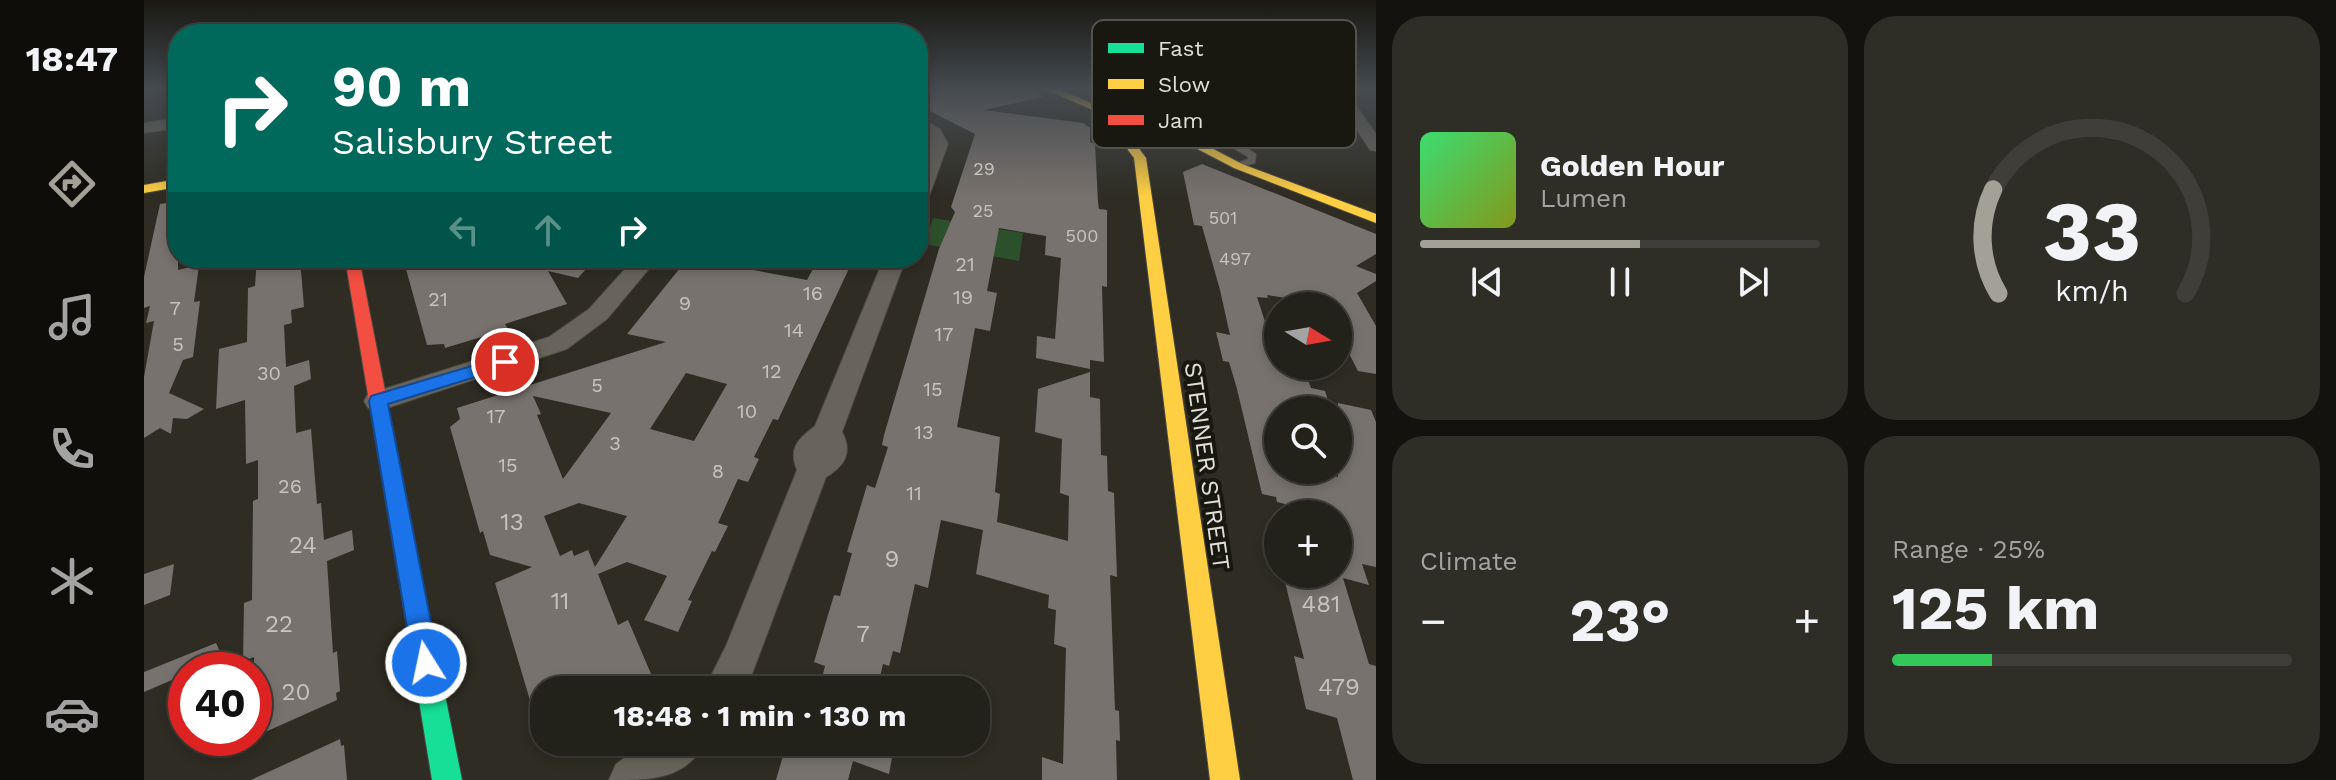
<!DOCTYPE html>
<meta charset="utf-8">
<style>
:root{--surface:#22211a;--page:#2e2e27;--text:#f1f3f6;--muted:#a2a3a2;--line:#3f3e39;--accent:#a2a097}
body{margin:0;font-family:"Work Sans",sans-serif;background:var(--page);color:var(--text);height:100vh;display:flex;flex-direction:column;font-size:30px;white-space:nowrap}
*{box-sizing:border-box;margin:0}
p{font-size:26px;color:var(--muted)}
.icon{flex:none;width:44px;height:44px;fill:none;stroke:currentColor;stroke-width:2;stroke-linecap:round;stroke-linejoin:round}
.map{position:relative;flex:1;overflow:hidden}
.sheet{display:flex;flex-direction:column;gap:16px;padding:16px;background:#13120e;width:960px}
.sheet>*{flex:none}
.hud{position:absolute;left:24px;top:24px;width:760px;height:244px;border-radius:32px;box-shadow:0 4px 12px #0003,0 0 0 2px var(--line);background:#00695c;color:#fff;overflow:hidden}
.needle{width:52px;rotate:101deg}
.tools{position:absolute;left:1120px;top:292px;display:grid;gap:16px}
.tools a{display:grid;place-items:center;width:88px;height:88px;border-radius:50%;background:var(--surface);box-shadow:0 4px 12px #0003,0 0 0 2px var(--line);font-size:40px}
.speed{position:absolute;left:24px;top:652px;display:flex;gap:16px;font-size:40px;font-weight:700;text-align:center}
.speed>*{display:grid;place-content:center;width:104px;height:104px;border-radius:50%;background:var(--surface);box-shadow:0 4px 12px #0003,0 0 0 2px var(--line);line-height:1}
.speed .limit{border:12px solid #d22;background:#fff;color:#111}
.pin{position:absolute;display:grid;place-items:center;width:68px;height:68px;color:#fff;margin:-34px;border:4px solid #fff;border-radius:50%;box-shadow:0 2px 8px #0007}
.me{position:absolute;width:88px;margin:-44px;rotate:350deg;stroke-linejoin:round;filter:drop-shadow(0 0 6px #0008)}
.turn{display:flex;align-items:center;gap:28px;height:168px;padding:0 32px;font-size:36px}
.turn .icon{width:104px;height:104px;stroke-width:2.5}
.turn b{display:block;font-size:56px;line-height:68px}
.lanes{display:flex;align-items:center;height:76px;padding:0 32px;background:#0003;justify-content:center;gap:40px;direction:ltr}
.lanes .off{opacity:.35}
.big{font-size:60px;font-weight:700;line-height:1.1}
.sheet .tile{flex:1;display:flex;flex-direction:column;justify-content:center;gap:12px;min-width:0;padding:0 28px;border-radius:32px;background:var(--page)}
.sheet .dial{align-items:center;gap:0}
.dial svg{height:208px;overflow:visible;fill:none;stroke:var(--line);stroke-width:7;stroke-linecap:round;text-anchor:middle}
.dial text{fill:var(--text);stroke:none}
.song{display:flex;align-items:center;gap:24px}
.cover{width:96px;height:96px;border-radius:12px;background:linear-gradient(135deg,hsl(140 70% 55%),hsl(70 70% 35%))}
.played{height:8px;border-radius:4px;background:linear-gradient(90deg,var(--accent) 55%,var(--line) 55%)}
.keys{display:flex;justify-content:space-around;direction:ltr}
.heat{display:flex;justify-content:space-between;align-items:center;font-size:44px;direction:ltr}
.charge{height:12px;border-radius:6px;background:linear-gradient(90deg,#34c759 25%,var(--line) 0)}
.sheet .tiles{flex:1;display:grid;gap:16px;grid-template-columns:repeat(2,1fr)}
.trip{position:absolute;left:386px;top:676px;width:460px;height:80px;border-radius:32px;background:var(--surface);box-shadow:0 4px 12px #0003,0 0 0 2px var(--line);font-weight:700;line-height:80px;text-align:center}
main{display:flex;flex:1;min-height:0}
.dock{display:flex;flex-direction:column;width:144px;justify-content:space-around;align-items:center;background:#0e0d0a;color:var(--muted)}
.dock .icon{width:56px;height:56px}
.dock .on{color:var(--accent)}
.dock b{font-size:36px;color:var(--text)}
.map>svg:first-child{display:block}
.green{fill:#2d502c}
.building{fill:#78726e;fill-rule:evenodd}
.lines{fill:none;stroke-linecap:round;stroke-linejoin:round}
.lane-casing{stroke:#4a4840;stroke-width:2}
.street-casing{stroke:#4a4840;stroke-width:2}
.fast-casing{stroke:#4a4840;stroke-width:2}
.slow-casing{stroke:#4a4840;stroke-width:2}
.jam-casing{stroke:#4a4840;stroke-width:2}
.lane{fill:#69645b;fill-rule:evenodd}
.street{fill:#69645b;fill-rule:evenodd}
.fast{fill:#16e098;fill-rule:evenodd}
.slow{fill:#ffcf43;fill-rule:evenodd}
.jam{fill:#f24e42;fill-rule:evenodd}
.route{fill:#1a73e8;stroke:#114b97;stroke-width:2}
.labels{text-anchor:middle;dominant-baseline:central;stroke-width:8;stroke-linejoin:round;paint-order:stroke}
.far-number-label{font-size:18px;fill:#c7c4bb}
.number-label{font-size:20px;fill:#c7c4bb}
.street-label{font-size:24px;fill:#e1dfd5;stroke:#181710}
.near-number-label{font-size:24px;fill:#c7c4bb}
.key{fill:#181710;stroke:#54534b;stroke-width:2}
.key-label{font-size:22px;fill:#e1dfd5}
</style>
<main>
<nav class="dock">
<b>18:47</b>
<svg class="icon on" aria-label="directions" viewBox="0 0 24 24"><path d="M12 3l9 9-9 9-9-9zM9 14v-3h6M13 9l2 2-2 2"/></svg>
<svg class="icon" aria-label="music" viewBox="0 0 24 24"><path d="M9 18V5l10-2v13"/><circle cx="6" cy="18" r="3"/><circle cx="16" cy="16" r="3"/></svg>
<svg class="icon" aria-label="phone" viewBox="0 0 24 24"><path d="M5 4h4l2 5-3 2q2 4 5 5l2-3 5 2v4C11 20 4 13 5 4z"/></svg>
<svg class="icon" aria-label="climate" viewBox="0 0 24 24"><path d="M12 3v18M4 7l16 10M4 17L20 7"/></svg>
<svg class="icon" aria-label="car" viewBox="0 0 24 24"><path d="M5 17H2v-5l4-1 3-4h7l3 4 3 1v5h-3M9 17h6M6 11h13"/><circle cx="7" cy="17" r="2"/><circle cx="17" cy="17" r="2"/></svg>
</nav>
<div class="map">
<svg width="1232" height="780" viewBox="0 0 1232 780">
<rect width="100%" height="100%" fill="#2e2c23"/>
<!-- green -->
<polygon class="green" points="789,218 879,233 875,261 780,244"/>
<!-- building -->
<g class="building">
<polygon points="774,88 890,88 899,97 840,110 939,123 946,128 946,142 951,144 954,202 955,209 963,210 963,287 958,286 960,362 946,360 946,369 892,358 893,336 911,339 917,258 901,255 902,236 855,228 843,291 853,293 846,331 831,328 813,427 856,437 851,492 856,494 853,522 924,541 925,496 916,493 918,439 891,432 894,389 946,372 946,397 956,399 957,455 963,456 964,491 970,493 973,577 966,575 971,710 975,711 976,741 972,740 973,780 898,780 898,757 919,764 922,648 910,644 912,610 904,608 905,595 832,574 839,530 797,520 784,588 771,584 756,653 749,651 745,666 739,664 733,690 675,690 681,666 670,662 690,595 696,596 708,553 703,552 723,485 731,488 744,447 738,445 740,435 795,249 811,212 807,207 831,134 774,105"/>
<polygon points="1058,164 1232,234 1232,254 1212,266 1232,274 1232,281 1213,293 1232,326 1232,374 1214,371 1194,332 1194,306 1123,295 1124,298 1113,297 1128,343 1134,344 1134,366 1159,366 1167,388 1181,391 1187,410 1154,410 1134,406 1134,470 1164,470 1194,477 1194,403 1227,410 1232,422 1232,567 1218,564 1225,585 1199,578 1225,664 1232,666 1232,780 1209,780 1193,718 1162,709 1150,656 1160,659 1139,574 1194,574 1194,514 1181,514 1133,502 1132,497 1118,494 1093,389 1085,362 1079,361 1072,332 1086,335 1076,290 1058,226 1050,225 1039,172"/>
<polygon points="34,201 34,270 55,265 50,302 56,301 49,357 39,360 25,393 60,409 43,419 29,418 27,434 16,428 0,438 0,377 10,321 2,323 6,306 0,308 0,277 16,204"/>
<polygon points="113,258 156,258 160,307 147,310 148,323 140,325 142,367 165,360 167,379 150,386 152,433 167,429 173,504 177,503 180,540 208,530 210,550 183,561 189,653 193,651 196,691 192,693 193,700 110,737 110,657 99,661 100,603 108,600 109,501 114,499 114,460 102,464 101,400 72,409 75,349 103,342 104,288 111,286"/>
<polygon points="268,258 452,258 434,278 404,271 423,304 361,324 364,329 301,348 300,344 283,345 262,269 268,267"/>
<path d="M544,258L663,280L675,258L709,260L634,420L629,419L610,457L615,459L604,482L594,479L574,523L584,526L571,552L568,551L544,600L548,601L534,632L500,620L523,576L483,562L454,574L474,625L484,620L510,681L492,690H400V726L394,727L351,583L388,567L346,555L339,531L336,533L306,427L316,419L313,408L522,342L483,334ZM542,373L583,384L550,441L506,429ZM389,396L467,413L419,479L393,415L397,414ZM435,503L483,516L451,567L444,550L430,556L428,550L416,556L400,516Z"/>
<polygon points="30,564 26,595 0,605 0,574"/>
<polygon points="72,643 79,659 52,670 42,670 42,674 0,692 0,672"/>
<polygon points="196,739 197,746 200,745 203,780 107,780"/>
<polygon points="643,742 751,742 745,774 709,761 704,780 632,780"/>
</g>
<g class="lines">
<defs>
<polygon id="lane" points="1007,88 1016,88 1049,116 1112,154 1111,163 1091,168 1091,164 1104,159 1104,157 1043,120"/>
<g id="street">
<polygon points="1186,88 1200,88 1232,134 1232,151 1226,150"/>
<polygon points="774,116 796,129 804,144 784,199 774,205 774,175 786,144 783,135 774,129"/>
<polygon points="34,118 34,128 0,133 0,123"/>
<polygon points="491,258 514,258 463,319 423,349 234,411 224,408 220,401 224,394 405,337 445,309"/>
<path d="M740,258H762L698,432C709,452 701,466 682,477L602,690H560L582,646L653,470C644,448 654,439 671,426Z"/>
<path d="M502,742H561C542,780 507,780 465,780L472,764Z"/>
</g>
<g id="fast">
<polygon points="994,88 1004,88 1024,111 1024,115 1016,115"/>
<polygon points="273,604 282,607 285,615 318,780 288,780 261,615 264,607"/>
</g>
<g id="slow">
<polygon points="898,88 911,88 986,119 997,132 996,150 1002,158 1096,780 1066,780 990,158 984,150 987,132 979,123"/>
<polygon points="1021,128 1029,128 1098,164 1232,214 1232,223 1090,168 1021,132"/>
<polygon points="34,179 34,187 0,193 0,185"/>
</g>
<polygon id="jam" points="201,258 215,258 285,615 282,623 273,626 264,623 261,615"/>
</defs>
<!-- lane casing -->
<use href="#lane" class="lane-casing"/>
<!-- street casing -->
<use href="#street" class="street-casing"/>
<!-- fast casing -->
<use href="#fast" class="fast-casing"/>
<!-- slow casing -->
<use href="#slow" class="slow-casing"/>
<!-- jam casing -->
<use href="#jam" class="jam-casing"/>
<!-- lane -->
<use href="#lane" class="lane"/>
<!-- street -->
<use href="#street" class="street"/>
<!-- fast -->
<use href="#fast" class="fast"/>
<!-- slow -->
<use href="#slow" class="slow"/>
<!-- jam -->
<use href="#jam" class="jam"/>
</g>
<!-- sky -->
<linearGradient id="sky" x2="0" y2="1"><stop stop-color="#191813"/><stop offset="0.45" stop-color="#464b50"/><stop offset="1" stop-color="#464b50" stop-opacity="0"/></linearGradient>
<rect width="1232" height="197" fill="url(#sky)"/>
<!-- route -->
<polygon class="route" points="361,356 367,358 370,362 367,366 244,404 295,663 291,672 282,676 273,672 269,663 225,401 227,396"/>
<g class="labels">
<!-- far-number labels -->
<g class="far-number-label">
<text x="840" y="168">29</text>
<text x="839" y="210">25</text>
<text x="1079" y="217">501</text>
<text x="938" y="235">500</text>
<text x="1091" y="258">497</text>
</g>
<!-- number labels -->
<g class="number-label">
<text x="821" y="264">21</text>
<text x="669" y="293">16</text>
<text x="819" y="297">19</text>
<text x="294" y="299">21</text>
<text x="541" y="303">9</text>
<text x="31" y="308">7</text>
<text x="650" y="330">14</text>
<text x="800" y="334">17</text>
<text x="34" y="344">5</text>
<text x="628" y="371">12</text>
<text x="125" y="373">30</text>
<text x="453" y="385">5</text>
<text x="789" y="389">15</text>
<text x="603" y="411">10</text>
<text x="352" y="416">17</text>
<text x="780" y="432">13</text>
<text x="471" y="443">3</text>
<text x="364" y="465">15</text>
<text x="574" y="471">8</text>
<text x="146" y="486">26</text>
<text x="770" y="493">11</text>
</g>
<!-- street labels -->
<g class="street-label">
<text transform="translate(1063 466) rotate(82)">STENNER STREET</text>
</g>
<!-- near-number labels -->
<g class="near-number-label">
<text x="368" y="522">13</text>
<text x="159" y="545">24</text>
<text x="748" y="559">9</text>
<text x="416" y="601">11</text>
<text x="1177" y="604">481</text>
<text x="135" y="624">22</text>
<text x="719" y="634">7</text>
<text x="1195" y="687">479</text>
<text x="152" y="692">20</text>
</g>
</g>
<!-- legend -->
<rect x="948" y="20" width="264" height="128" rx="12" class="key"/>
<rect x="964" y="43" width="36" height="10" fill="#16e098"/>
<rect x="964" y="79" width="36" height="10" fill="#ffcf43"/>
<rect x="964" y="115" width="36" height="10" fill="#f24e42"/>
<g class="key-label">
<text x="1014" y="56">Fast</text>
<text x="1014" y="92">Slow</text>
<text x="1014" y="128">Jam</text>
</g>
</svg>
<div class="tools">
<a><svg class="needle" viewBox="-14 -14 28 28"><path d="M0-13l5 13h-10z" fill="#e53935"/><path d="M0 13l5-13h-10z" fill="#a2a3a2"/></svg></a>
<a><svg class="icon" aria-label="search" viewBox="0 0 24 24"><circle cx="10" cy="10" r="6"/><path d="M15 15l6 6"/></svg></a>
<a>+</a>
</div>
<div class="speed"><div class="limit">40</div></div>
<div class="pin" style="left:361px;top:362px;background:#d93025"><svg class="icon" aria-label="arrive" viewBox="0 0 24 24"><path d="M6 21V4h12l-3 4 3 4H6"/></svg></div>
<svg class="me" style="left:282px;top:663px" viewBox="-20 -20 40 40"><circle r="17" fill="#1a73e8" stroke="#fff" stroke-width="3"/><path d="M0-11L8 9 0 5-8 9z" fill="#fff"/></svg>
<div class="trip">18:48 · 1 min · 130 m</div>
<div class="hud">
<div class="turn"><svg class="icon" aria-label="right" viewBox="0 0 24 24"><path d="M7 20v-9h11M14 6l5 5-5 5"/></svg><div><b>90 m</b>Salisbury Street</div></div>
<div class="lanes"><svg class="icon off" aria-label="left" viewBox="0 0 24 24"><path d="M17 20v-9H6M10 6l-5 5 5 5"/></svg><svg class="icon off" aria-label="ahead" viewBox="0 0 24 24"><path d="M12 20V5M6 11l6-6 6 6"/></svg><svg class="icon" aria-label="right" viewBox="0 0 24 24"><path d="M7 20v-9h11M14 6l5 5-5 5"/></svg></div>
</div>
</div>
<section class="sheet">
<div class="tiles">
<div class="tile">
<div class="song"><i class="cover"></i><div><b>Golden Hour</b><p>Lumen</p></div></div>
<div class="played"></div>
<div class="keys"><svg class="icon" aria-label="previous" viewBox="0 0 24 24"><path d="M18 5L8 12l10 7zM5 5v14"/></svg><svg class="icon" aria-label="pause" viewBox="0 0 24 24"><path d="M8 5v14M16 5v14"/></svg><svg class="icon" aria-label="next" viewBox="0 0 24 24"><path d="M6 5l10 7-10 7zM19 5v14"/></svg></div>
</div>
<div class="tile dial"><svg viewBox="0 0 100 80">
<path d="M14 69A42 42 0 1 1 86 69"/>
<path d="M14 69A42 42 0 0 1 12 29" stroke="#a2a097"/>
<text x="50" y="56" font-size="32" font-weight="700">33</text>
<text x="50" y="72" font-size="11">km/h</text>
</svg></div>
<div class="tile"><p>Climate</p>
<div class="heat"><a>−</a><b class="big">23°</b><a>+</a></div>
</div>
<div class="tile"><p>Range · 25%</p><b class="big">125 km</b><div class="charge"></div></div>
</div>
</section>
</main>
